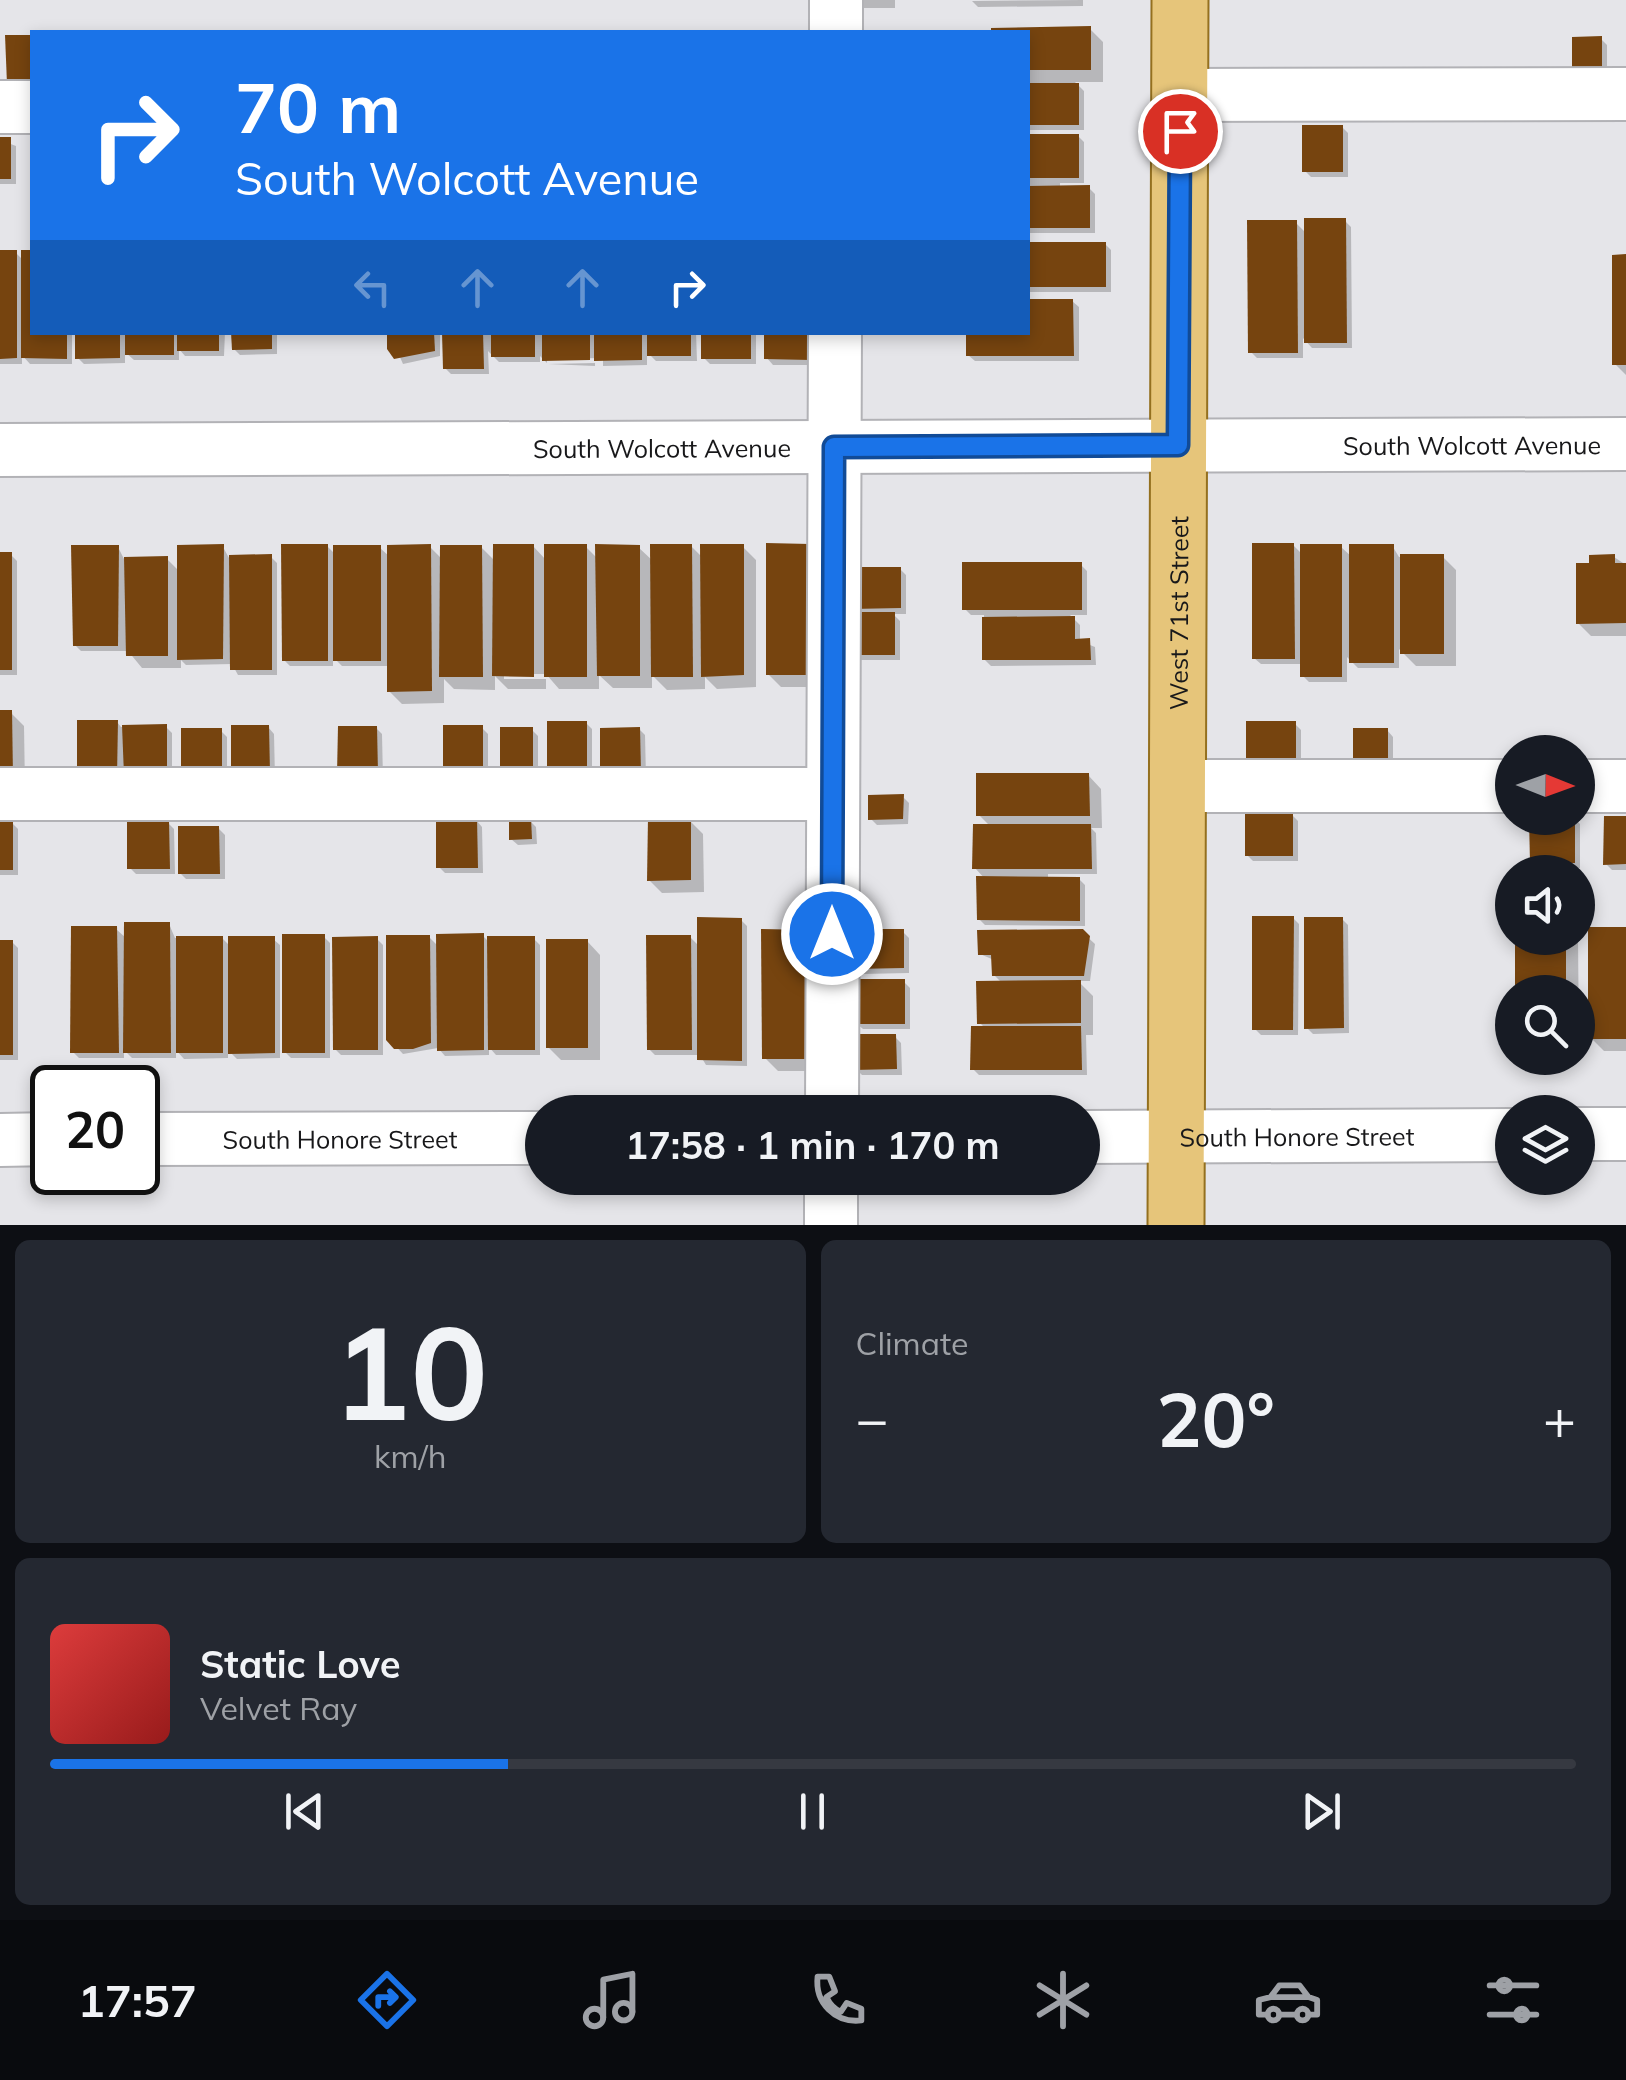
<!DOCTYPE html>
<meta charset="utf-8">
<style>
:root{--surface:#171b24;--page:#242831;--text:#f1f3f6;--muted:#9ea1a6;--line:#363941;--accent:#1a73e8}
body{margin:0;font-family:Mulish,sans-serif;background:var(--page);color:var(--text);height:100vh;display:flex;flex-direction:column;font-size:38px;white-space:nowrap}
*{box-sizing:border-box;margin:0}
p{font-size:32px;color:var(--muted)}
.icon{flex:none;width:55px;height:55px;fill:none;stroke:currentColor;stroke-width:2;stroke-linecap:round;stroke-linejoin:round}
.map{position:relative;height:1225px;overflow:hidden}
.panel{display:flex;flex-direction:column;gap:15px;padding:15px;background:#0d0f14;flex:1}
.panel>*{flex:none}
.banner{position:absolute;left:30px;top:30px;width:1000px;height:305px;border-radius:0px;box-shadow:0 5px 15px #0003;background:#1a73e8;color:#fff;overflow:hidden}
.needle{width:65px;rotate:91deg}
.tools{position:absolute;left:1495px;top:735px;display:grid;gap:20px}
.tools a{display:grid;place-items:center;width:100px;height:100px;border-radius:50%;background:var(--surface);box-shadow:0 5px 15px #0003;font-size:50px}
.speed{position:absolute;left:30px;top:1065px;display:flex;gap:20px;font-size:50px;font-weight:700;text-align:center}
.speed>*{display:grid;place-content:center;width:130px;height:130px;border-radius:50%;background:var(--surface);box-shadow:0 5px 15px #0003;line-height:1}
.speed .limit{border:5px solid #111;border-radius:15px;background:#fff;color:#111}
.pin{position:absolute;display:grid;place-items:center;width:85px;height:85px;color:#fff;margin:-42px;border:5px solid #fff;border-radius:50%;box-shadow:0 2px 10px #0007}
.me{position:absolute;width:110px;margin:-55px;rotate:0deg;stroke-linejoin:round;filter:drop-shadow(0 0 8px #0008)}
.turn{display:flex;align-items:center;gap:35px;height:210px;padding:0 40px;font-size:45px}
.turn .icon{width:130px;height:130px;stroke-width:2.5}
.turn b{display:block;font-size:70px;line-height:85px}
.lanes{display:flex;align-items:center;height:95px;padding:0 40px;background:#0003;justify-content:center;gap:50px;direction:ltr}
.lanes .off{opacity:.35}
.big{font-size:75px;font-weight:700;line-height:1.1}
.panel .card{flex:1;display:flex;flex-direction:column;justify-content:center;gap:15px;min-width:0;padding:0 35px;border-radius:15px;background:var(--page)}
.panel .dial{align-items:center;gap:0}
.dial b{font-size:130px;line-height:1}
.song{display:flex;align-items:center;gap:30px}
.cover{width:120px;height:120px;border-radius:15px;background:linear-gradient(135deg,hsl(0 70% 55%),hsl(0 70% 35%))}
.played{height:10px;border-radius:5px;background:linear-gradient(90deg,var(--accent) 30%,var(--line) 30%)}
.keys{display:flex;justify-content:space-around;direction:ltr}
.heat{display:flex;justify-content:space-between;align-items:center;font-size:55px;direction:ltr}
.panel .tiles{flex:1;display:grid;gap:15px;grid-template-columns:1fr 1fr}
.card:last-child{grid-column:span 2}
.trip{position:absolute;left:525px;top:1095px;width:575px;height:100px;border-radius:50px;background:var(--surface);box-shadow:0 5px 15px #0003;font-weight:700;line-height:100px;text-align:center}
.dock{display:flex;height:160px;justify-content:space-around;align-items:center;background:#090b0e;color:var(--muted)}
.dock .icon{width:70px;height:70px}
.dock .active{color:var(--accent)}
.dock b{font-size:45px;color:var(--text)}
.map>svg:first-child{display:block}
.shadow{fill:#0003}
.building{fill:#76440f}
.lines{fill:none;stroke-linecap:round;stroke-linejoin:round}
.minor-casing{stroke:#b2b2b6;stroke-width:56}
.major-casing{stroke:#94701f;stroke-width:59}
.minor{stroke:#fff;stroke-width:52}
.major{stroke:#e6c57a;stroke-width:55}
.route-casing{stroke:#114b97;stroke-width:25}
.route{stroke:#1a73e8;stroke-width:18}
.labels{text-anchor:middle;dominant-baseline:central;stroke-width:10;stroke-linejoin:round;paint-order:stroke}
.street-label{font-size:25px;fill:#18181a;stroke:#fff}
</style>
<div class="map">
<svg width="1626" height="1225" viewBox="0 0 1626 1225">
<rect width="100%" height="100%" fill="#e5e5e9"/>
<!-- shadow -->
<g class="shadow">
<polygon points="849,0 895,0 895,8 855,8"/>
<polygon points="1083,0 1083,6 978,7 972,1"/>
<polygon points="1090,29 1103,42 1103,82 1075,82 1084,91 1084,130 1028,130 1028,32 993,30"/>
<polygon points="1601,39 1607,45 1607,83 1580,84"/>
<polygon points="1342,127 1348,133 1348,177 1311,177 1305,171"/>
<polygon points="1028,136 1078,136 1084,142 1084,183 1060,183 1060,188 1089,188 1095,194 1095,233 1028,233"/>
<polygon points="0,140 16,146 16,184 0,184"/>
<polygon points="1345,221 1351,227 1352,348 1312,348 1303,338 1303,358 1257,358 1251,352 1296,223 1306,233"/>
<polygon points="1028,244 1105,244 1111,250 1111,292 1028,292"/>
<polygon points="0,253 16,253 24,261 24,253 32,253 32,332 72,332 72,364 30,364 22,355 22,364 0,364"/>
<polygon points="1626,257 1626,375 1615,364"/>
<polygon points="1072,301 1079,307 1079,361 975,361 968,355 1028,332 1028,302"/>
<polygon points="78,332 225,332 224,356 185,356 179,349 179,360 134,360 125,352 125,363 84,364 78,358"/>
<polygon points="234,332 277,332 277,354 240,355 234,349"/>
<polygon points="389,332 440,332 440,356 403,364"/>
<polygon points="445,332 696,332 697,361 656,361 647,352 647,365 603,366 603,358 547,359 547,363 540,356 540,362 499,362 488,351 489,374 451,374 445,368"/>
<polygon points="704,332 756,332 756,364 710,364 704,358"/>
<polygon points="816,332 816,365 773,365 767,358"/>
<polygon points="595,363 595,366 548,364"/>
<polygon points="1293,545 1302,554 1341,547 1352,557 1393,547 1399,557 1443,557 1456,570 1456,666 1416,666 1399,649 1399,668 1358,668 1347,657 1347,682 1309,682 1303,676 1303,664 1261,664 1254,658"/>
<polygon points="327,546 336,555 380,548 390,557 430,547 442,559 481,547 495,561 533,546 546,560 586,547 598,559 638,547 653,561 691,546 703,558 743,547 756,560 756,687 717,689 705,677 705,689 667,690 652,675 652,688 613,688 599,675 599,689 559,689 546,674 504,674 504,679 546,679 546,689 508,689 495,676 495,690 454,689 444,679 444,703 402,704 389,691 389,666 342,666 333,657 333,666 290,666 284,660"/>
<polygon points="768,546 823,687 781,687 768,674"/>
<polygon points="118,547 124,559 167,559 180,572 223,547 229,558 271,557 277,563 277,675 238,675 232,664 186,665 181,660 181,668 142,668 128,651 81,651 75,645"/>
<polygon points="0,555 11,555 17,561 17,675 0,675"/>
<polygon points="1614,557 1626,565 1626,636 1591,636 1578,623"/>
<polygon points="1081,565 1087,571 1087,615 1070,615 1080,625 1080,641 1095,647 1096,665 991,666 984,659 984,615 971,615 965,609"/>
<polygon points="900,569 906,575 906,614 893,614 900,621 900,660 857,660 853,608"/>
<polygon points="0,713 11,713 24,726 25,789 0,790"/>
<polygon points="117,722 121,727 166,727 172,733 172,779 85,782"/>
<polygon points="586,723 592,729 592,774 555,775"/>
<polygon points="1295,724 1301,730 1301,766 1249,760"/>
<polygon points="268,727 274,734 275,778 240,778"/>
<polygon points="340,728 376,728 382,734 383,779"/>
<polygon points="482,728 488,734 488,777 452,778"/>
<polygon points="639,729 645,735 646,777 608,777"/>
<polygon points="532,730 538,736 538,777 509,778"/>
<polygon points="1387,730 1393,737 1393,779 1361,779"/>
<polygon points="221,731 227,737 227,779 189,779"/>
<polygon points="1088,775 1101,789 1102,828 1091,828 1096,833 1097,874 1048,874 1048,879 1079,879 1085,885 1085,926 985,925 979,919 985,879 975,868 991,827 979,815"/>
<polygon points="903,797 909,803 908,824 877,825 871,819"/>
<polygon points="1292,815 1298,821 1298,861 1253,861 1247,855"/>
<polygon points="1532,818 1574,818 1580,824 1580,868 1538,868 1532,862"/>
<polygon points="1626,819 1626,870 1612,870 1606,864"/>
<polygon points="476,820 482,827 483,873 445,873 439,867"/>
<polygon points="530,821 536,827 537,844 518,845 511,839"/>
<polygon points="690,821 703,834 704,892 662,893 649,880"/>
<polygon points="0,823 12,823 18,829 18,875 0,875"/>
<polygon points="168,823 174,829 175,874 136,874 130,868"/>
<polygon points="218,828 225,835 225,879 186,879 180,873"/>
<polygon points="1293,918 1299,924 1298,1035 1261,1035 1255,1029"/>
<polygon points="1342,919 1348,925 1349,1033 1313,1034 1307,1028"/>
<polygon points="741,920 747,926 747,1066 706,1065 700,1055 655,1055 649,1049 690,937 700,947"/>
<polygon points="169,924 175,938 222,938 231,947 273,939 280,945 280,1058 237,1059 228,1050 228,1058 184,1059 176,1050 176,1058 132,1058 124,1050 124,1058 79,1058 73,1052 116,929 127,939"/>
<polygon points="1626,929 1626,1051 1604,1051 1591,1038"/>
<polygon points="764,932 821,1071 778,1071 765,1058"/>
<polygon points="903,932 909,938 909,973 863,974 857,968"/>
<polygon points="1082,932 1095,944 1090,981 1078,981 1093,996 1093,1035 1086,1035 1087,1075 979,1075 973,1069 986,1029 980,1023 1002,983 994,975 994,960 980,954"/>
<polygon points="483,936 490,943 534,939 540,945 540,1055 496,1055 489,1047 489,1055 445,1056 438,1048 403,1054 389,1039 429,937 438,946"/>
<polygon points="324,937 330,943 330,1058 291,1058 285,1052"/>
<polygon points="1518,938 1578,940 1579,1041 1578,992 1518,992"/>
<polygon points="377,939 383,945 383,1055 341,1055 335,1049"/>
<polygon points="587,941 600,955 600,1060 561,1060 548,1047"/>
<polygon points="0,942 12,942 18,948 18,1060 0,1060"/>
<polygon points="904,982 910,988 910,1029 863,1029 856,1023"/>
<polygon points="895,1037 901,1043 902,1075 862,1075 856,1069"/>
</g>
<!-- building -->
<g class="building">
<polygon points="1091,26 1091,70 1028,70 1028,32 991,32 991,28"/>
<polygon points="5,35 32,35 32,84 7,84"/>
<polygon points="1602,36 1602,78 1572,79 1572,37"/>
<rect x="1028" y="83" width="51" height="42"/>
<rect x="1302" y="125" width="41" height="47"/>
<rect x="1028" y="134" width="51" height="44"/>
<rect x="0" y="137" width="11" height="42"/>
<polygon points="1090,185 1090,228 1028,228 1028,186"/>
<polygon points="1304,218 1346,218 1347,343 1304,343"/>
<polygon points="1247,220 1297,220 1298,353 1248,353"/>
<rect x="1028" y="242" width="78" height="45"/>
<polygon points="0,250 17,250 17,358 0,359"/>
<polygon points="21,250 32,250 32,332 67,332 67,359 21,358"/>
<polygon points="1626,254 1626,365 1612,365 1612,255"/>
<polygon points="1028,299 1073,299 1074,356 966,356 966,332 1028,332"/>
<polygon points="75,332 120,332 120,358 75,359"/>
<rect x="125" y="332" width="49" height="23"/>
<rect x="177" y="332" width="42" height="19"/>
<polygon points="231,332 272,332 272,349 232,350"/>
<polygon points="387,332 434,332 435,351 394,359 387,349"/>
<polygon points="442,332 483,332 484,369 443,369"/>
<rect x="491" y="332" width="44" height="25"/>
<polygon points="542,332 590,332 590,360 542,361"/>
<polygon points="594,332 642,332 642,360 594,361"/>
<rect x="647" y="332" width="44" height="24"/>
<rect x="701" y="332" width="50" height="27"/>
<polygon points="764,332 811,332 811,360 764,359"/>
<polygon points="766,543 810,544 811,675 766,675"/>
<polygon points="1252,543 1294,543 1295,659 1252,659"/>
<polygon points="224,544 223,659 177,660 177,545"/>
<polygon points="281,544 328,544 328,661 282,661"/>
<polygon points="431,544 432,691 387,692 387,545"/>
<polygon points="493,544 534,544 534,677 492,676"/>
<rect x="544" y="544" width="43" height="133"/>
<polygon points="595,544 640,545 640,676 597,676"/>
<polygon points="650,544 692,544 693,677 651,677"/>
<polygon points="700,544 744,544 744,675 701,677"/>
<rect x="1300" y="544" width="42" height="133"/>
<rect x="1349" y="544" width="45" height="119"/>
<polygon points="71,545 119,545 118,646 73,646"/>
<rect x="333" y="545" width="48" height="116"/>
<polygon points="440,545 482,545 483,677 439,677"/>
<rect x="0" y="552" width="12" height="118"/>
<polygon points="272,554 272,670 230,670 229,555"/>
<rect x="1400" y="554" width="44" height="100"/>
<polygon points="1615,554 1615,563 1626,563 1626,623 1576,624 1576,563 1589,563 1589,555"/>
<polygon points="168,556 168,656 126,656 124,557"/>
<rect x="962" y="562" width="120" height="48"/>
<polygon points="851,567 901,567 901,608 851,609"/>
<polygon points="849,612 895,612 895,655 848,655"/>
<polygon points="1075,616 1075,639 1090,638 1091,660 982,660 982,617"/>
<polygon points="0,710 12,710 13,777 0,777"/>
<polygon points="77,720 118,720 117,777 77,777"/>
<polygon points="547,721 587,721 587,769 547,770"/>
<rect x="1246" y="721" width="50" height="40"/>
<polygon points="167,724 167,774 124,775 122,725"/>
<polygon points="231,725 269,725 270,773 231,773"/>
<polygon points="443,725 483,725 483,772 443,773"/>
<polygon points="338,726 377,726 378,773 337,774"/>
<polygon points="500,727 533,727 533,772 500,773"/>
<polygon points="640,727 641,772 600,772 600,728"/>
<rect x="181" y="728" width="41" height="46"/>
<rect x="1353" y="728" width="35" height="46"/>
<polygon points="976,773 1089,773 1090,816 976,816"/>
<polygon points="904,794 903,819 868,820 868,795"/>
<rect x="1245" y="813" width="48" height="43"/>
<polygon points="1604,816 1626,816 1626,864 1603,865"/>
<polygon points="436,818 477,818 478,868 436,868"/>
<polygon points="509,818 531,818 532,839 509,840"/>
<polygon points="648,818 691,818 691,880 647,881"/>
<polygon points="1529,818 1575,818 1575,863 1530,863"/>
<polygon points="127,820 169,821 170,869 127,869"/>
<rect x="0" y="821" width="13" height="49"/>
<polygon points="973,824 1091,824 1092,869 972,869"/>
<polygon points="178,826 219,826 220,874 178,874"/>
<polygon points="976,876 1080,877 1080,921 977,920"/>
<polygon points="1252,916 1294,916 1293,1030 1252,1030"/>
<polygon points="697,917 742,918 742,1061 697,1060"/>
<polygon points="1304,917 1343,917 1344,1028 1304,1029"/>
<polygon points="124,922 170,922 171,1053 123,1053"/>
<polygon points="71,926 117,926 119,1053 70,1053"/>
<rect x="1588" y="927" width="38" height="112"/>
<polygon points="761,929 808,930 808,1059 762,1059"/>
<polygon points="854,929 904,929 904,968 854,969"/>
<polygon points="1083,929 1090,936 1084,976 992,976 991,955 978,955 977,930"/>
<polygon points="484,933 484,1050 437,1051 436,934"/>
<rect x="282" y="934" width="43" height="119"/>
<polygon points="386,935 430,935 431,1043 413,1049 394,1049 386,1040"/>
<polygon points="646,935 691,935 692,1050 647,1050"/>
<rect x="176" y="936" width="47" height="117"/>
<polygon points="228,936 275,936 275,1053 228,1054"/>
<polygon points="378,936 378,1050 333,1050 332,937"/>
<polygon points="487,936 535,936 535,1050 488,1050"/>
<rect x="1515" y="938" width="51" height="54"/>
<rect x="546" y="939" width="42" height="109"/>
<rect x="0" y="940" width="13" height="115"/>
<rect x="854" y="979" width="51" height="45"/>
<polygon points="1081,980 1081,1023 977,1024 976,981"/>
<polygon points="971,1026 1081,1026 1082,1070 970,1070"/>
<polygon points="852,1034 896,1034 897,1069 853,1070"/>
</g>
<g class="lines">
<defs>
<g id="minor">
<polyline points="836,32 836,0"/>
<polyline points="1180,95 1626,94"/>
<polyline points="0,107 32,107"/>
<path id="s1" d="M0,450L1626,444"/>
<polyline points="1177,786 1512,786"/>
<polyline points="1578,786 1626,786"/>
<polyline points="0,794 833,794"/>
<polyline points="832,1112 835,332"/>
<polyline points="1578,1134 1626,1134"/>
<path id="s2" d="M1082,1137L1512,1135"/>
<path id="s3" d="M138,1139L542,1138"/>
<polyline points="0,1140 52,1139"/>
<polyline points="831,1225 831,1178"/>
</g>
<g id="major">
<path id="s4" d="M1176,1225L1180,0"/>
</g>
</defs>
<!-- minor casing -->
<use href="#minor" class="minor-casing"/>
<!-- major casing -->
<use href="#major" class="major-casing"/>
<!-- minor -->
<use href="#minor" class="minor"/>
<!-- major -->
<use href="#major" class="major"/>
</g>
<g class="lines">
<defs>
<polyline id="route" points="832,934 834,447 1178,445 1180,131"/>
</defs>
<!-- route casing -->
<use href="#route" class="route-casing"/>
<!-- route -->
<use href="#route" class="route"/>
</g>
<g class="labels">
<!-- street labels -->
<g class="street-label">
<text stroke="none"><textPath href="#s1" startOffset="1472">South Wolcott Avenue</textPath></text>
<text stroke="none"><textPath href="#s1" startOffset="662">South Wolcott Avenue</textPath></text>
<text stroke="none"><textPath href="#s4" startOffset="612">West 71st Street</textPath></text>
<text stroke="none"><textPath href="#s2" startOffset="215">South Honore Street</textPath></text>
<text stroke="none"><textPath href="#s3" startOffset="202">South Honore Street</textPath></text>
</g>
</g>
</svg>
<div class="tools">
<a><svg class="needle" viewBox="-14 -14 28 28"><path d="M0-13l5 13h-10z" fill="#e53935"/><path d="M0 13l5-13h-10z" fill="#9ea1a6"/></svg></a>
<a><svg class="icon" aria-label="sound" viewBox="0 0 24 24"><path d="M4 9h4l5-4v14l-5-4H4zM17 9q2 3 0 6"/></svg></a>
<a><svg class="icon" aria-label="search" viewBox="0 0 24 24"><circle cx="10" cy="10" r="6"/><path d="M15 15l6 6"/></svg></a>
<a><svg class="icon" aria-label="layers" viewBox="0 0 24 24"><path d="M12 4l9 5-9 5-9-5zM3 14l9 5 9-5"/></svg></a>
</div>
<div class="speed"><div class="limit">20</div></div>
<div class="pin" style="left:1180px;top:131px;background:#d93025"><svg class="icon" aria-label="arrive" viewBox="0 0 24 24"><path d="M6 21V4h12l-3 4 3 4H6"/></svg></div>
<svg class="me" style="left:832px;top:934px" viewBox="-20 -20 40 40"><circle r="17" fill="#1a73e8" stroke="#fff" stroke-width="3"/><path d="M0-11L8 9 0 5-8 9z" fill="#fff"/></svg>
<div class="trip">17:58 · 1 min · 170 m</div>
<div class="banner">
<div class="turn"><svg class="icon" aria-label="right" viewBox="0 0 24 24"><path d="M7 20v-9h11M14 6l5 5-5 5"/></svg><div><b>70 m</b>South Wolcott Avenue</div></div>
<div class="lanes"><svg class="icon off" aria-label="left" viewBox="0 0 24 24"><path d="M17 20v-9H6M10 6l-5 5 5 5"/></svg><svg class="icon off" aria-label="ahead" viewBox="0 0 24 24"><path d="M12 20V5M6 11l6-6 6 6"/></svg><svg class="icon off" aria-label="ahead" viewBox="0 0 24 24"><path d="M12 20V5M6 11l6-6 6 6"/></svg><svg class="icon" aria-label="right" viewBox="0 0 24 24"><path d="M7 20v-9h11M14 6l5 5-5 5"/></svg></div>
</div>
</div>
<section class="panel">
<div class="tiles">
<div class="card dial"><b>10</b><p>km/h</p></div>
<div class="card"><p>Climate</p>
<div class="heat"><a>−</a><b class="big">20°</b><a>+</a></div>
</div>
<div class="card">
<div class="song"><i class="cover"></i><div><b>Static Love</b><p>Velvet Ray</p></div></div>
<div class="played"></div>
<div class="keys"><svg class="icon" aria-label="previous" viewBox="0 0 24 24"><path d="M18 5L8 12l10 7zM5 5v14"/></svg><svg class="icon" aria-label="pause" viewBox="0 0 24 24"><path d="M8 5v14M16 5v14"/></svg><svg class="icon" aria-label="next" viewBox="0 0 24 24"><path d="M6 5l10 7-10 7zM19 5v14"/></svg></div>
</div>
</div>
</section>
<nav class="dock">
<b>17:57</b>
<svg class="icon active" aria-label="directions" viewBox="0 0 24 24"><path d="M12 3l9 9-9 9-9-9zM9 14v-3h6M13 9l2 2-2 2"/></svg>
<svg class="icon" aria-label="music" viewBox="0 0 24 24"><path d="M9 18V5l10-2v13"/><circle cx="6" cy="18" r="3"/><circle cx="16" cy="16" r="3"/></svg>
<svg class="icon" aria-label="phone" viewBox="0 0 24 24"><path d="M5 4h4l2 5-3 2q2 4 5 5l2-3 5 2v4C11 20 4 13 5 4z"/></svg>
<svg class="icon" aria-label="climate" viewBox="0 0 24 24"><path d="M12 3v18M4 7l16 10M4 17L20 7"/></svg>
<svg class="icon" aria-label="car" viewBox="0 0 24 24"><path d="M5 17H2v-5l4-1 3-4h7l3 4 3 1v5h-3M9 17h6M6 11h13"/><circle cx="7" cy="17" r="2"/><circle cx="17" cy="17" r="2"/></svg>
<svg class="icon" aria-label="filters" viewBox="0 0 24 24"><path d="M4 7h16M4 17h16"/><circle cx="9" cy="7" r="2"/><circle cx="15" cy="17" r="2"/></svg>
</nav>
